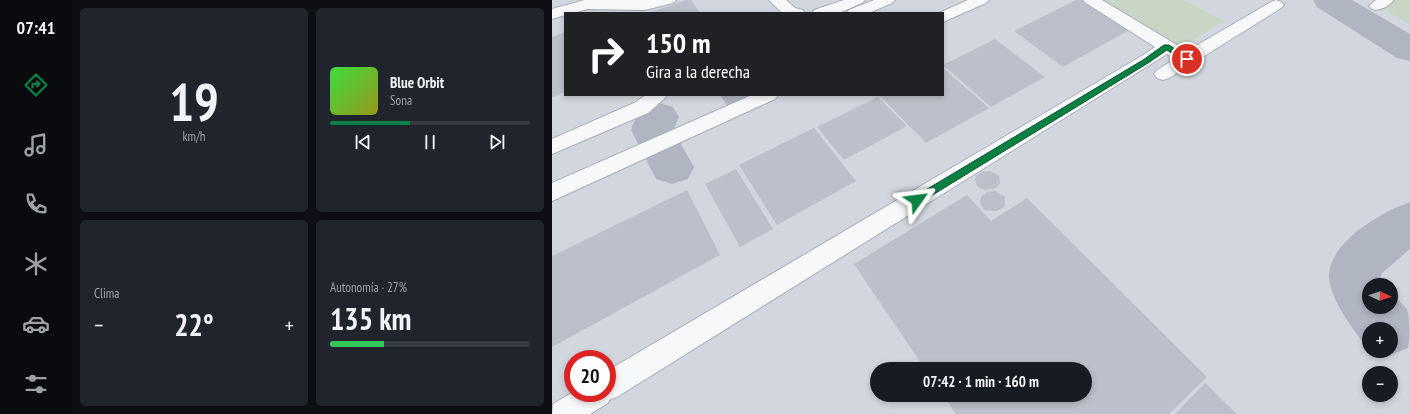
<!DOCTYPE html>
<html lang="es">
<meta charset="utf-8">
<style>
:root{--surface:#171b24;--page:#20242c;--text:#f1f3f6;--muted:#9ea1a6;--line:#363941;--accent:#0b8043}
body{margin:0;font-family:"PT Sans Narrow",sans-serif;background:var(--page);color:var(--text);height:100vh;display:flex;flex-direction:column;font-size:15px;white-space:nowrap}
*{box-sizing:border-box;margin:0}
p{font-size:13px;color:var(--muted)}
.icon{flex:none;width:22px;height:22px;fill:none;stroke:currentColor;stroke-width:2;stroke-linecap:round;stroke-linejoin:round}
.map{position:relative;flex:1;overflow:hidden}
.drawer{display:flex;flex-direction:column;gap:8px;padding:8px;background:#0d0f14;width:480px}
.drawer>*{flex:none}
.hud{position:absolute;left:12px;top:12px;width:380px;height:84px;border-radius:0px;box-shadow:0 2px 6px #0003;background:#202124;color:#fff;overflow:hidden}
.needle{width:26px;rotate:94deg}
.tools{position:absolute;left:810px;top:278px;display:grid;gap:8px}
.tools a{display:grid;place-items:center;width:36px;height:36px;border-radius:50%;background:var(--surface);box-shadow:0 2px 6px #0003;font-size:20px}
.speed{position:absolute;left:12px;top:350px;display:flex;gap:8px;font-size:20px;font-weight:700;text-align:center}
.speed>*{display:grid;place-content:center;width:52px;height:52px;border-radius:50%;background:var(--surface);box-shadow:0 2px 6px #0003;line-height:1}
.speed .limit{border:6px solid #d22;background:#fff;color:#111}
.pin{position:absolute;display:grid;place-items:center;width:34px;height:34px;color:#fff;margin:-17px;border:2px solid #fff;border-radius:50%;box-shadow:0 1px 4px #0007}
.me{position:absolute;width:44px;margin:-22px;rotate:59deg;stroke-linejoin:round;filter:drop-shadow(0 0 3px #0008)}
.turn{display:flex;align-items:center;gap:14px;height:84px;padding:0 16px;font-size:18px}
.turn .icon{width:52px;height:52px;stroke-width:2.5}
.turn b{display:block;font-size:28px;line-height:34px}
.big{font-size:30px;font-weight:700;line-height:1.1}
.drawer .widget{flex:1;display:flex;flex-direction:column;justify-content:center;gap:6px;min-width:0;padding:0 14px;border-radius:6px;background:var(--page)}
.drawer .dial{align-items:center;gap:0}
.dial b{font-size:52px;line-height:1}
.song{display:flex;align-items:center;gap:12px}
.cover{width:48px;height:48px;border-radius:6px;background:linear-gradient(135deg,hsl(120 70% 55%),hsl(60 70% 35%))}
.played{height:4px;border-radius:2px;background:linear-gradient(90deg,var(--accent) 40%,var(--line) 40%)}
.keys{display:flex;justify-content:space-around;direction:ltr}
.heat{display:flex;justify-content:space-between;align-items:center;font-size:22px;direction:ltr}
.charge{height:6px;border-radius:3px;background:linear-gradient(90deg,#34c759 27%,var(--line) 0)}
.drawer .tiles{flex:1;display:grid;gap:8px;grid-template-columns:repeat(2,1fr)}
.trip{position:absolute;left:318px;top:362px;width:222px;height:40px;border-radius:20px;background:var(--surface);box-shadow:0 2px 6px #0003;font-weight:700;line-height:40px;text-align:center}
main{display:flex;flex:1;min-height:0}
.tab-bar{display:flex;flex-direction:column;width:72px;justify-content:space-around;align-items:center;background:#090b0e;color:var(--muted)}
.tab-bar .icon{width:28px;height:28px}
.tab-bar .on{color:var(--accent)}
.tab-bar b{font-size:18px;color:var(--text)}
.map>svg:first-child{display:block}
.built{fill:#d2d6de;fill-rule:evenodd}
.green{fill:#c9d6c5}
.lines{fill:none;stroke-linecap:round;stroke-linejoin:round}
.taxiway{fill:#b0b6c1;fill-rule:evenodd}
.building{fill:#bbc0ca}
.minor-casing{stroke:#a9aeb7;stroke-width:2}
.minor{fill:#f7f8fa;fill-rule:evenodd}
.route{fill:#0b8043;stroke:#07532c}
</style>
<main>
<nav class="tab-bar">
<b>07:41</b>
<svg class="icon on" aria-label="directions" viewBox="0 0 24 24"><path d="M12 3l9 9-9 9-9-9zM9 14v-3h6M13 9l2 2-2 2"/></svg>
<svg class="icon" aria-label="music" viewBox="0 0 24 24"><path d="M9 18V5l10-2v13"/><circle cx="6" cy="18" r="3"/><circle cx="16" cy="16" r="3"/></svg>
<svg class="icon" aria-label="phone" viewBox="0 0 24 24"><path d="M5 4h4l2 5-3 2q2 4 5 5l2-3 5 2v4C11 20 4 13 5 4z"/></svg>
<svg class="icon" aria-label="climate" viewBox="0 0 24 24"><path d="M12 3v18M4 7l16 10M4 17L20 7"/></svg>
<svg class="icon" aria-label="car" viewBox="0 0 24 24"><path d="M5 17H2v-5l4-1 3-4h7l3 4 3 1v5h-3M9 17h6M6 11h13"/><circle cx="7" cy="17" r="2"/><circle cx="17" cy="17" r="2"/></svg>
<svg class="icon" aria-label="filters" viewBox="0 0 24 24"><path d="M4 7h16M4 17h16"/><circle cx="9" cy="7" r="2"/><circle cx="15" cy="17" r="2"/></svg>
</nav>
<section class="drawer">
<div class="tiles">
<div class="widget dial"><b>19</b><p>km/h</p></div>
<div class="widget">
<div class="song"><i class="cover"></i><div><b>Blue Orbit</b><p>Sona</p></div></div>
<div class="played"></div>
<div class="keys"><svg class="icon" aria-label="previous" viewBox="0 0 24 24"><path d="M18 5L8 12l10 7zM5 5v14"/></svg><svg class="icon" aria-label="pause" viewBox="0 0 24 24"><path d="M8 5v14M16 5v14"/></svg><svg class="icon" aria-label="next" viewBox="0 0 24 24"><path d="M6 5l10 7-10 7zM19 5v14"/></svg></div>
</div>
<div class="widget"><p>Clima</p>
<div class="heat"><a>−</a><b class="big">22°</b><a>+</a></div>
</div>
<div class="widget"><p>Autonomía · 27%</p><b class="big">135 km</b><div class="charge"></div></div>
</div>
</section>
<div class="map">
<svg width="858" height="414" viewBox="0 0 858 414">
<rect width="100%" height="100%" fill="#e4e7ec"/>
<!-- built -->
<path class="built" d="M0,0H858V414H0ZM13,13H391V95H13ZM817,285H839V307H817ZM817,329H839V351H817ZM21,359H55V393H21ZM325,369H533V395H325ZM817,373H839V395H817Z"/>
<!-- green -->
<g class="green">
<polygon points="551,0 632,0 671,21 628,48"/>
<polygon points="842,0 858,0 858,25 831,9"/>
</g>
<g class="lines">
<!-- taxiway -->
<g class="taxiway">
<polygon points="761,0 800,0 858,34 858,61 845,58 765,7"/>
<polygon points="168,95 208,95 209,96 203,105 189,109 175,105"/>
<path d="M107,103L121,107L127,117L121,130L142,167L136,179L120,184L104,179L79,130C86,111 88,108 107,103Z"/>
<path d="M858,202V249L829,274V280L833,285H817V307H839V293C844,298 850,303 855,309C858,318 858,339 856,348L836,356L824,351H839V329H817L816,348C803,333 775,295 777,274C780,240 830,212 858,202Z"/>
</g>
</g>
<!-- building -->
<g class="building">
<polygon points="134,0 139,0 148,13 97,13"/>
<polygon points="524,0 533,0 579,29 511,67 462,31"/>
<polygon points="13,32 13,92 0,97 0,37"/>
<polygon points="443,39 493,77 439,107 391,65"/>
<polygon points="391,68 437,108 374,143 328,96 391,95"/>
<polygon points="326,97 355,126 292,160 265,127"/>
<polygon points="262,128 304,181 225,225 187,165"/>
<polygon points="184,169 221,229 188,247 153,184"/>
<polygon points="438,171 447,176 448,183 444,188 432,190 425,186 423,179 424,176 430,172"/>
<polygon points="135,190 168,255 0,347 0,256"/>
<polygon points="443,191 453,197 453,204 452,207 445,211 432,210 428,204 429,197 435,192"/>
<polygon points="415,195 439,221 475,198 655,377 617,414 404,414 391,395 533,395 533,369 373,369 302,264"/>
<polygon points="653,383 685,414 623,414"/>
</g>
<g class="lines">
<defs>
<g id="minor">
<polygon points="33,0 124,0 121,3 93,10 36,9 21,13 13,13 13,15 0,19 0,9"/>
<polygon points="217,0 234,0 243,8 251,10 253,13 230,13"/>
<polygon points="292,0 313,0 310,3 287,13 260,13 262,10"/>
<polygon points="322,0 343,0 340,3 317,13 295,13 297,10"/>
<polygon points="416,0 437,0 434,3 391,22 391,13 387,13"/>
<polygon points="531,0 550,0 635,51 719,2 724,0 729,2 732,5 729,8 617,78 611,80 605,78 602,74 605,70 623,59 615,54 65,397 57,400 56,403 38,414 0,414 1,404 21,392 55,393 55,371 588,57 603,47 534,3"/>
<path d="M824,0H842C836,7 828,11 820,9L817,6Z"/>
<polygon points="94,95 115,95 112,99 96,113 0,154 0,139 82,103"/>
<polygon points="200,95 226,95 223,99 0,201 0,183"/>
</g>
</defs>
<!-- minor casing -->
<use href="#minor" class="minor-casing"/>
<!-- minor -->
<use href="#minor" class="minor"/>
</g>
<!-- route -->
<polygon class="route" points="612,45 617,45 638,59 637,61 632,61 615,50 596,63 369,202 362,202 361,200 362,197 591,60"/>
</svg>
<div class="tools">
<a><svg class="needle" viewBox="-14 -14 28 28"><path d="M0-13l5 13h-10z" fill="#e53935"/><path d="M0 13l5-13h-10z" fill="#9ea1a6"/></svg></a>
<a>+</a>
<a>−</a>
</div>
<div class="speed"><div class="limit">20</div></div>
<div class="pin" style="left:635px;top:59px;background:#d93025"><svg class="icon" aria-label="arrive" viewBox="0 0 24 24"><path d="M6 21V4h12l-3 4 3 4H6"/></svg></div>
<svg class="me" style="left:365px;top:200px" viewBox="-20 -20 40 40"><path d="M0-17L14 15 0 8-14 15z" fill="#0b8043" stroke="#fff" stroke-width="4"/></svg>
<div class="trip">07:42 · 1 min · 160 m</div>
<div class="hud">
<div class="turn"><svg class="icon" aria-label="right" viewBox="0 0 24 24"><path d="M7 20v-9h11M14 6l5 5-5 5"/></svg><div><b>150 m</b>Gira a la derecha</div></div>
</div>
</div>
</main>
